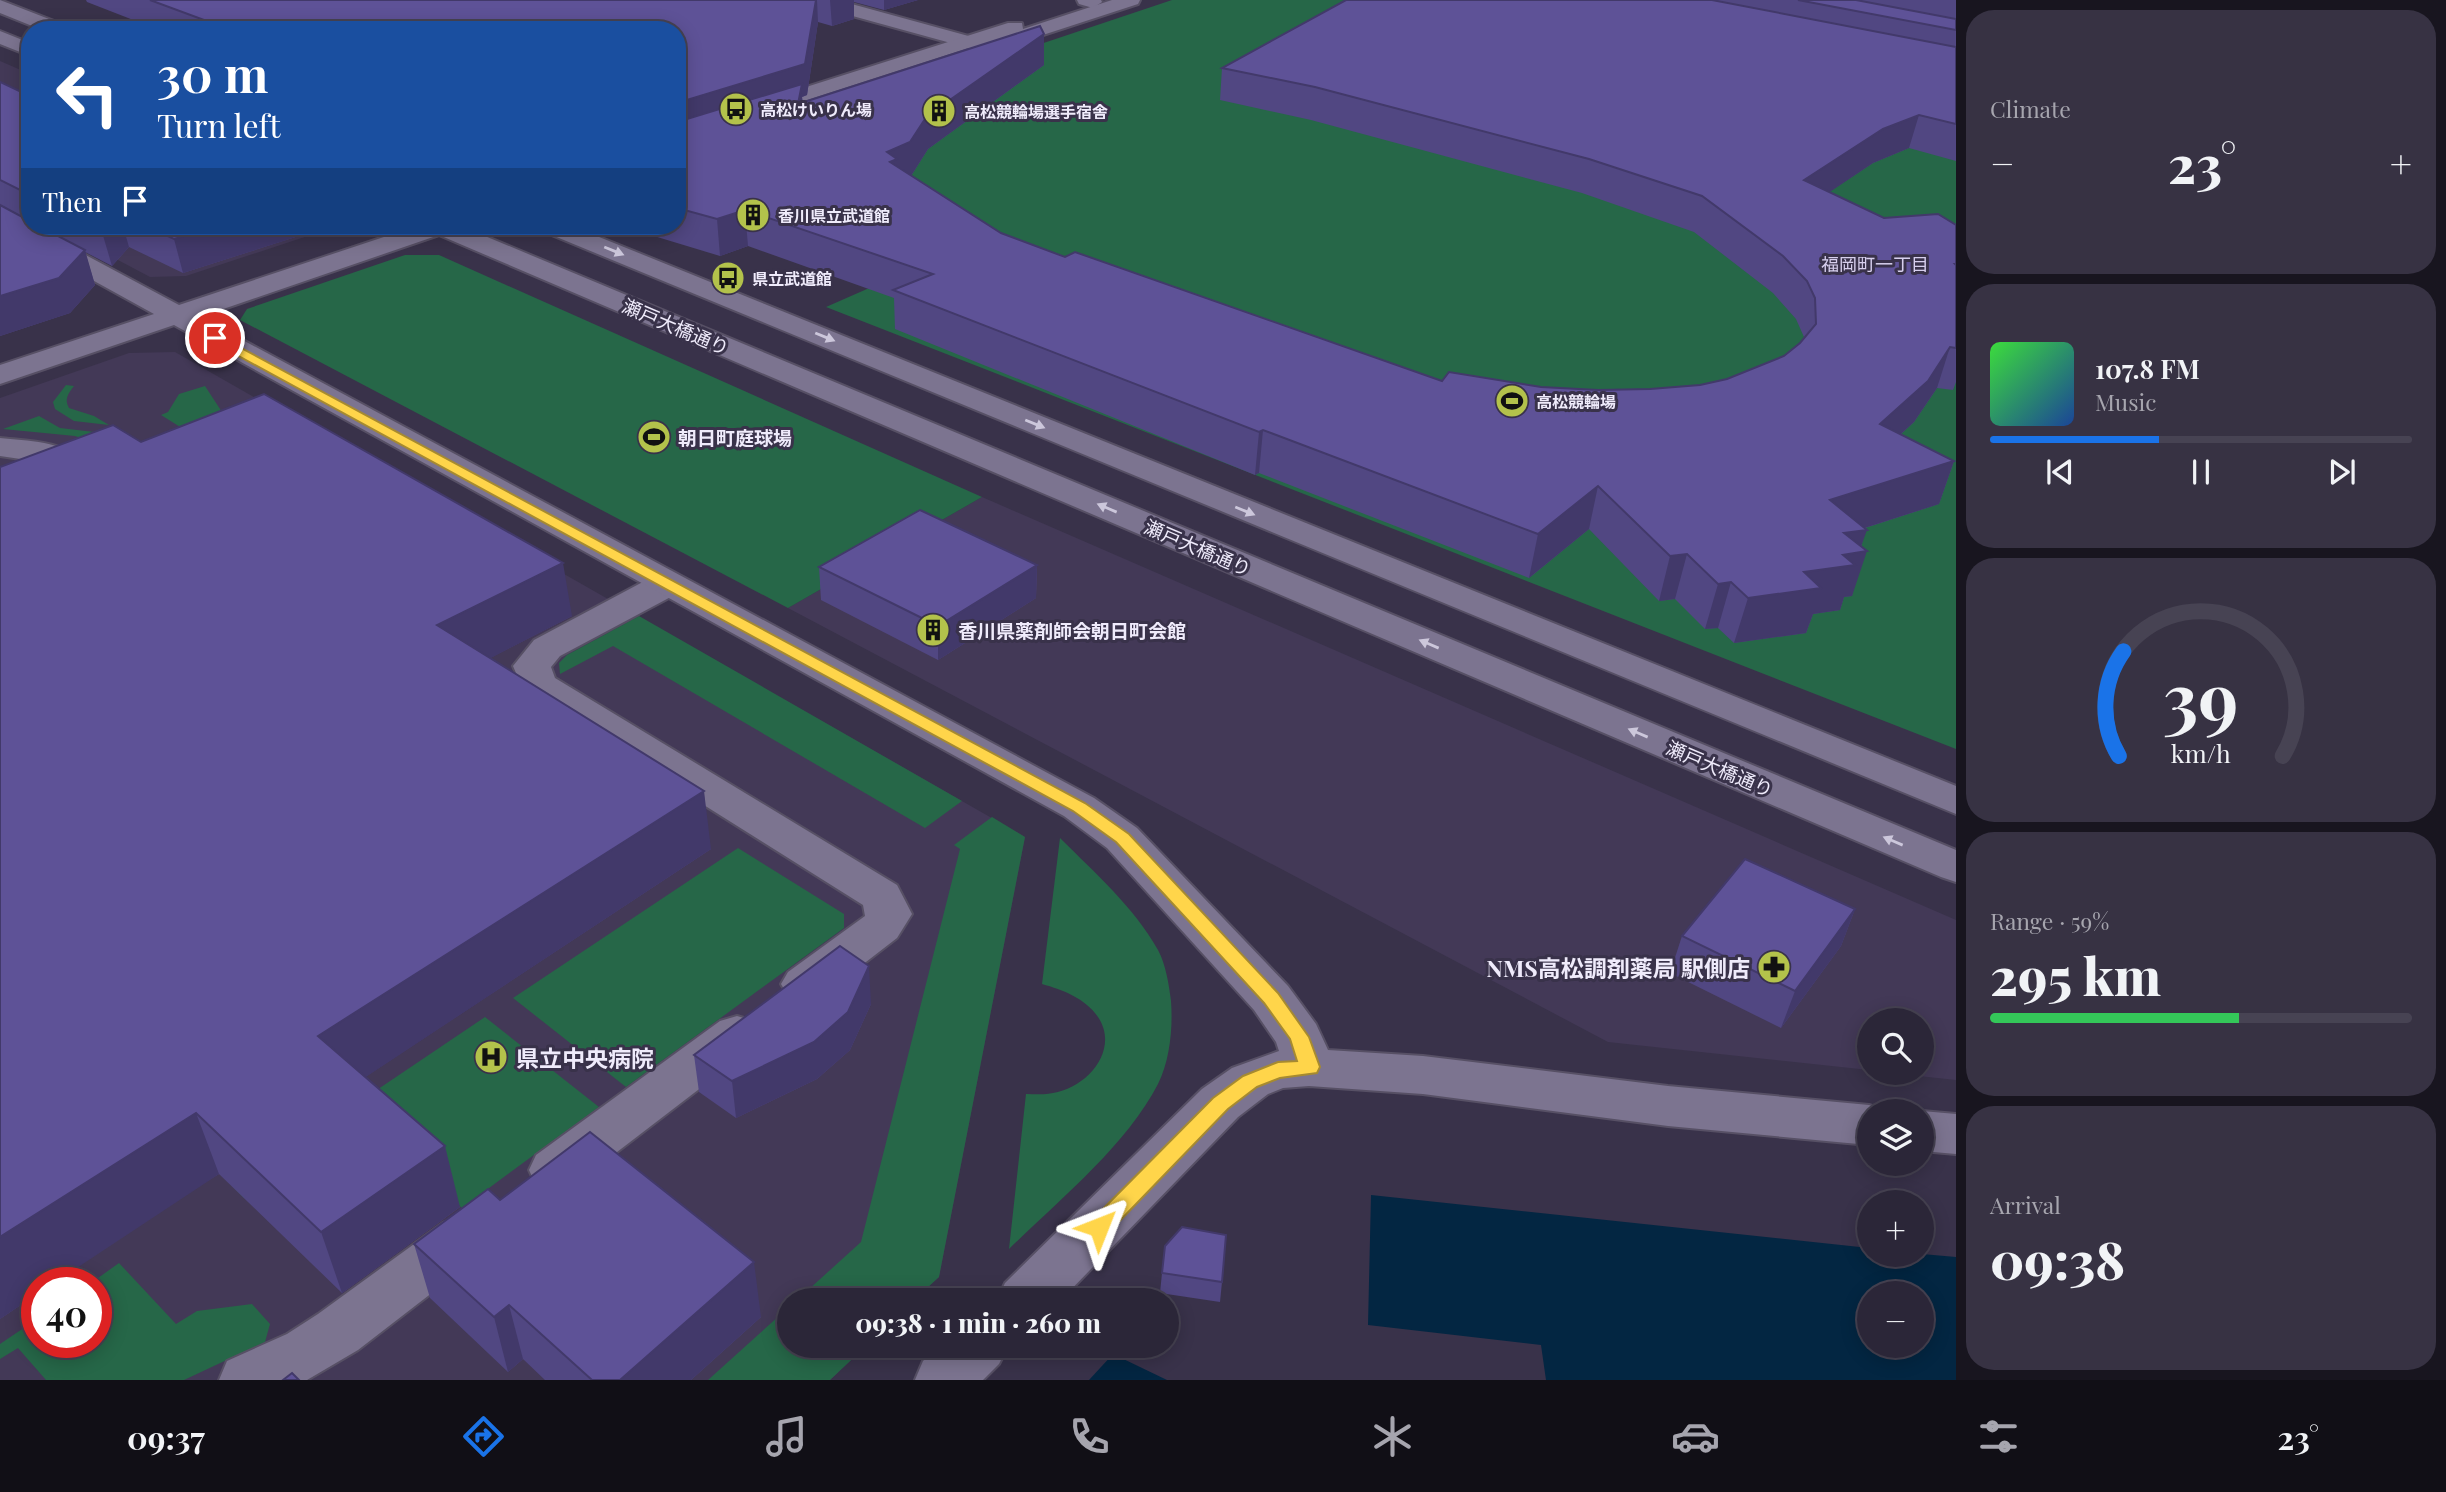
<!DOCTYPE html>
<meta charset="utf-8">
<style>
:root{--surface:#2b2638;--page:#373243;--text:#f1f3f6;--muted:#a6a5ae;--line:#474353;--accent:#1a73e8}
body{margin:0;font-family:"Playfair Display","Noto Sans JP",serif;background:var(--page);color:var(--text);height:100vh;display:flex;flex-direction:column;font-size:26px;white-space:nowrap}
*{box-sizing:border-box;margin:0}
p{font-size:23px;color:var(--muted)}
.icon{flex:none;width:38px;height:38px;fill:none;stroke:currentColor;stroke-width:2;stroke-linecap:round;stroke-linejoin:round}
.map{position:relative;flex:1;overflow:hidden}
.details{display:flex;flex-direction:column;gap:10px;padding:10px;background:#18151f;width:490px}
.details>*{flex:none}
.banner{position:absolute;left:21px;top:21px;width:665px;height:214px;border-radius:28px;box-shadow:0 4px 18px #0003,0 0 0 2px var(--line);background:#1a4fa0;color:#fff;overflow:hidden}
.controls{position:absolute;left:1857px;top:1008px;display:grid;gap:14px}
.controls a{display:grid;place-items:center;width:77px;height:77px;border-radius:50%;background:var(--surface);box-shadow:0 4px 18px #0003,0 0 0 2px var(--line);font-size:35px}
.speed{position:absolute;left:21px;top:1267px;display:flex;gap:14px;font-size:35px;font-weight:700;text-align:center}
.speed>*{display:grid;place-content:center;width:91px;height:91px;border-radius:50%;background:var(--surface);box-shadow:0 4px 18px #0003,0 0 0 2px var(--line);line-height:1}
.speed .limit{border:10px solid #d22;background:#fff;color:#111}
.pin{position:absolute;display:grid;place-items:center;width:60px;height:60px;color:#fff;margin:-30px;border:4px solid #fff;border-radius:50%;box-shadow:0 2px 7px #0007}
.me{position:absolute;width:77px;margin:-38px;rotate:45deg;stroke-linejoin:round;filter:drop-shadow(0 0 5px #0008)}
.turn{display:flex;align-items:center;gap:24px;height:147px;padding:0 21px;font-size:32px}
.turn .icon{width:91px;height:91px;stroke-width:2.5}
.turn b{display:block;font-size:49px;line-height:60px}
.then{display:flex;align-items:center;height:66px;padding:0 21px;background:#0003;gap:14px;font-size:26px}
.big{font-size:52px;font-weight:800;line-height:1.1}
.details .card{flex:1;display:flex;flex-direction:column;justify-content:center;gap:10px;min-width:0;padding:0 24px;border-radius:28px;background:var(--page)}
.details .dial{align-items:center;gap:0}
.dial svg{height:182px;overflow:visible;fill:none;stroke:var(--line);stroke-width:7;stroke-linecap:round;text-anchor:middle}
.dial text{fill:var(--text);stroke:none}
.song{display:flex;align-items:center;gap:21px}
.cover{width:84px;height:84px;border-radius:10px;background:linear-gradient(135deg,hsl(120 70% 55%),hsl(220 70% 35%))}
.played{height:7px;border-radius:4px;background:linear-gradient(90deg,var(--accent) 40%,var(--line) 40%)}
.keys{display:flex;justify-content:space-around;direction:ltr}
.heat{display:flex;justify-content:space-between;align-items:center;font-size:38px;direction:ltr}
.charge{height:10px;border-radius:5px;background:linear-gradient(90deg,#34c759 59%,var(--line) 0)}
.trip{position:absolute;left:777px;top:1288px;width:402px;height:70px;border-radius:35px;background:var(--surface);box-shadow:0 4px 18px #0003,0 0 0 2px var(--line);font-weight:800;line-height:70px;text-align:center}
.tab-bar{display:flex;height:112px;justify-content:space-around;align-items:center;background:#110f16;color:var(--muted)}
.tab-bar .icon{width:49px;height:49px}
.tab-bar .active{color:var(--accent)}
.tab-bar b{font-size:32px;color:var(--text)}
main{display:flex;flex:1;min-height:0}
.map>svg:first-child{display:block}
.built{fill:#433957;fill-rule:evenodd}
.green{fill:#266748}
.water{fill:#032642;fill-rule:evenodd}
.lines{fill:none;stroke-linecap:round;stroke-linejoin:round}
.minor-casing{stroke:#575065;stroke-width:4}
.tertiary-casing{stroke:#575065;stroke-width:4}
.minor{fill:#7c7490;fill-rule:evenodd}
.tertiary{fill:#7c7490;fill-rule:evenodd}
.wall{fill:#514782}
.shaded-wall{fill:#42396a}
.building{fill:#5e5297;stroke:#42396a;stroke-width:2}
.oneway{fill:#ccc7db}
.route{fill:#ffd54a;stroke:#a68a30;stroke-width:2}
.labels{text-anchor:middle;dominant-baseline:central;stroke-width:6;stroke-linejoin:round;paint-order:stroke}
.far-poi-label{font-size:16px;font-weight:bold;fill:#efebfb;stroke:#39324a;text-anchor:start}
.far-neighbourhood-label{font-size:18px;fill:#d7cfee;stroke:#39324a}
.street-label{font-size:19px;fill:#efebfb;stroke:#39324a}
.poi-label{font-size:19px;font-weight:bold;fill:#efebfb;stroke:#39324a;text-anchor:start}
.near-poi-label{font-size:23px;font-weight:bold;fill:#efebfb;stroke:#39324a;text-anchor:end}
</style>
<main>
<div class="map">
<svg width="1956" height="1380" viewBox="0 0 1956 1380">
<rect width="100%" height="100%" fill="#39324a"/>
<!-- built -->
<g class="built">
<polygon points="0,61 30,74 30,213 0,197"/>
<polygon points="54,226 338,226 186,276 150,277"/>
<path d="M175,352L1025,837L939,1277L914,1300H789V1346H866L830,1380H0V398L129,353ZM37,1283H96V1342H37Z"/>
<polygon points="982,497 1956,920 1956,1080 1891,1073 1922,1073 1922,1020 1869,1020 1869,1070 1608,1042 788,608"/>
</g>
<!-- green -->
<g class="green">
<polygon points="1172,0 1589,0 1956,74 1956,749 826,307 949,253 778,132"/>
<polygon points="405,255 439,255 982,497 788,608 240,320 247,309"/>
<path d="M66,385L74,386C68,394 64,399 69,408L94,416L109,425L74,421L55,409L53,402Z"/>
<polygon points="205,386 237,435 206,443 161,415 168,412 179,394"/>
<polygon points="39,416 60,428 103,433 84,439 75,436 3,429"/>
<polygon points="639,616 962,801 925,828 613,646 560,674 559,663 567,655"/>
<polygon points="992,817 1025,837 939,1277 914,1300 797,1300 861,1242 960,849 954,845"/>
<path d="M1060,838C1095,873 1134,907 1158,950C1166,965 1169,985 1171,1001C1173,1028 1170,1060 1158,1084C1126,1146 1058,1201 1009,1249L1026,1094C1035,1094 1045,1095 1053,1093C1087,1088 1120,1050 1098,1017C1085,998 1063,990 1042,984Z"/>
<polygon points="738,848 844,914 844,928 626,1087 513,998"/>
<polygon points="485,1017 599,1107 462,1208 361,1118 244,1198 233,1187"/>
<polygon points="119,1263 176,1324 197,1311 252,1304 270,1324 265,1342 184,1380 46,1380 18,1348 0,1359 0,1344 37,1319 37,1342 96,1342 96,1283 91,1283"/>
<polygon points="789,1307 789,1346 866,1346 830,1380 708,1380"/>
</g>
<!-- water -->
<g class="water">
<path d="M1371,1195L1869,1248V1255L1922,1254L1956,1257V1380H1546L1541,1345L1368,1325ZM1869,1293H1922V1346H1869Z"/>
<polygon points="1113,1354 1167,1380 1089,1380"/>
</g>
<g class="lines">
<defs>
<g id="minor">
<polygon points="807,0 837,0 994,43 997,47 994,51 987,53 809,4"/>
<polygon points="1077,0 1101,0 1102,2 1093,8 1079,4"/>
<path d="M0,438C26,441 65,440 81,463L71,481L12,510L0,513V490L48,466L41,462L0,456Z"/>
<polygon points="667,573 680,576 685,584 680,592 560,656 551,667 555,678 897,885 912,914 897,938 822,996 805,1001 788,996 781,984 788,972 865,916 863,905 524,692 513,666 534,640 654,576"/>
<polygon points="737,1016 754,1021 761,1034 754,1047 574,1185 555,1191 536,1185 529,1170 536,1155 720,1021"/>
<polygon points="462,1216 481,1223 489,1239 481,1255 358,1350 307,1380 219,1380 227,1361 287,1334 318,1314 443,1223"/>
</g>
<g id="tertiary">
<polygon points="0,0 67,26 69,30 42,30 0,13"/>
<polygon points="1112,0 1140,0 1138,4 1000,49 986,49 984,43 677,142 677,128 1008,23 1022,23 1023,29"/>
<polygon points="0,31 30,43 30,56 0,44"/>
<polygon points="0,212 9,214 179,305 417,226 461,226 1956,850 1956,882 1941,877 439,235 200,317 1094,798 1137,828 1288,986 1316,1024 1328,1050 1423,1056 1668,1086 1869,1105 1887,1111 1869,1111 1869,1145 1668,1126 1423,1094 1309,1086 1283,1088 1268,1094 1238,1117 1061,1300 997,1300 1005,1283 1202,1089 1232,1068 1279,1051 1276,1042 1254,1010 1107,848 1064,816 174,325 0,384 0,365 154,314 0,229"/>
<polygon points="538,226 572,226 1956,786 1956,814 542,231"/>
<polygon points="1921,1111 1922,1111 1956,1114 1956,1154 1922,1151"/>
<polygon points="940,1346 1008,1346 999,1364 983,1380 915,1380 923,1361"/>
</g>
</defs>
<!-- minor casing -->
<use href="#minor" class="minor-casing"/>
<!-- tertiary casing -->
<use href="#tertiary" class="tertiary-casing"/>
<!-- minor -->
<use href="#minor" class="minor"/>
<!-- tertiary -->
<use href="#tertiary" class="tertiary"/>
</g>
<!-- wall -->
<g class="wall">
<polygon points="86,0 918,0 884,10 854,2 854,19 832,26 818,22 807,95 802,97 803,102 1044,34 1044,65 928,149 911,176 1001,233 1065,257 1442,381 1598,390 1650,389 1700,385 1727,379 1784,356 1800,343 1804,337 1796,319 1773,293 1694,232 1582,193 1311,120 1220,100 1222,68 1346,0 1956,0 1956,161 1909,148 1873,163 1829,192 1884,218 1956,225 1956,382 1953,390 1937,388 1914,422 1901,434 1954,461 1939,504 1865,528 1852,596 1844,597 1840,610 1813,614 1806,633 1734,643 1718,628 1705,629 1675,599 1659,601 1589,529 1529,578 1259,473 1255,475 895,329 894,298 748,246 720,256 644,233 629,226 677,226 677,30 159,30 87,2"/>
<polygon points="0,81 0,82 30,96 30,226 330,226 183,273 129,247 112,266 85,252 95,285 70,313 0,336"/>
<polygon points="141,442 572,616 490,658 711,849 365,1077 460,1207 342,1293 219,1174 37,1283 37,1294 0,1319"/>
<polygon points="1037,565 1036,598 938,660 821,600 819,567"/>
<polygon points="1855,909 1841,946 1781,1028 1670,973 1682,936"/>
<polygon points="871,1004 850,1050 817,1079 736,1118 699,1092 694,1055"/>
<polygon points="500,1200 761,1317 691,1380 545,1380 523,1359 508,1372 430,1298 414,1244"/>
<polygon points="1162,1273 1222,1282 1220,1302 1160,1293"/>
</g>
<!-- shaded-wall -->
<g class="shaded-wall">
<polygon points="816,0 817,0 818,22 807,95 802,97 803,116 677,137 677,103"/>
<polygon points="830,0 854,0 854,19 832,26"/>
<polygon points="884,0 918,0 884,10"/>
<polygon points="1044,34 1044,65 928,149 911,176 897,183 887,152 927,116"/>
<polygon points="1919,115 1909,148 1873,163 1794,216 1804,180 1883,129"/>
<polygon points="745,210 748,246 720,256 717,219"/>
<polygon points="108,226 123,226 129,247 112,266 102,232"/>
<polygon points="217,226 330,226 183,273 174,239"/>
<polygon points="85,250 95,285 70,313 0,336 0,296"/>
<polygon points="1950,347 1937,388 1914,422 1866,466 1880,424"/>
<polygon points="1263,430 1259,473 1255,475 1259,432"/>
<polygon points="1954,461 1939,504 1855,531 1867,530 1859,552 1867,551 1852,596 1844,597 1840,610 1813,614 1806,633 1734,643 1748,598 1830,500"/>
<polygon points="1598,486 1589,529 1529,578 1538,534"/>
<polygon points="1687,554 1675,599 1659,601 1670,556"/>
<polygon points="563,563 572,616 448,680 437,625"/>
<polygon points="1037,565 1036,598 938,660 938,626"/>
<polygon points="1731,582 1718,628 1705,629 1718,584"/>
<polygon points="704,791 711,849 337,1096 318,1036"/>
<polygon points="1855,909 1841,946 1781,1028 1795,991"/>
<polygon points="869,966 871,1004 850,1050 817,1079 736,1118 732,1081"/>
<polygon points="196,1113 219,1174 54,1283 37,1283 37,1294 0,1319 0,1237"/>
<polygon points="445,1146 460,1207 342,1293 321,1232"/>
<polygon points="754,1262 761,1317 691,1380 620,1380"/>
<polygon points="509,1305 523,1359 508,1372 494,1317"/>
</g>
<!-- building -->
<g class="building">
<polygon points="150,0 816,0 805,64 677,103 677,30 411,30 403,27 392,30 231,30"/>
<polygon points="1346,0 1712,0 1956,47 1956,124 1919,115 1883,129 1804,180 1884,218 1938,214 1956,225 1956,264 1955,264 1956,265 1956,348 1950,347 1928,381 1880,424 1954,461 1830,500 1867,530 1844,533 1867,551 1843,555 1855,565 1804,572 1821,588 1748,598 1731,582 1718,584 1687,554 1670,556 1598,486 1538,534 1263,430 1259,432 893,290 933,274 745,210 717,219 677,208 677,122 802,84 798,104 1040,26 1044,34 927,116 910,142 887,152 897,159 890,162 1001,233 1065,257 1075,252 1442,381 1449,372 1541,387 1598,390 1650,389 1700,385 1727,379 1784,356 1800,343 1816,324 1815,298 1807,281 1783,256 1702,196 1589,159 1315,87 1222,68"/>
<polygon points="1798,0 1856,0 1956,19 1956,30"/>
<polygon points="0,82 30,96 30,195 0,180"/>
<polygon points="0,205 30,221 30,226 39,226 85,250 59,278 0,296"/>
<polygon points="89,226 108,226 102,232"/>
<polygon points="146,226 217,226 174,239"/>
<polygon points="264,394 563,563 437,625 704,791 318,1036 445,1146 321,1232 196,1113 0,1237 0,467 113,425 141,442"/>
<polygon points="920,510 1037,565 938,626 819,567"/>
<polygon points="1745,859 1855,909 1795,991 1682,936"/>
<polygon points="840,946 869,966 848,1012 814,1042 732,1081 694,1055"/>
<polygon points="590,1132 754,1262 620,1380 592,1380 509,1305 494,1317 414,1244 488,1189 500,1200"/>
<polygon points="1182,1227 1226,1235 1222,1282 1162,1273 1165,1246"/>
<polygon points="292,1373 299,1380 283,1380"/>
</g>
<!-- one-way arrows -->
<defs><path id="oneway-solid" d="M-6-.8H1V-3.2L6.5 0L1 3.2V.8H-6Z" transform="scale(1.75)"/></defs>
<g class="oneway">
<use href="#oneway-solid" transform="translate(614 251) rotate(22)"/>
<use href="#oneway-solid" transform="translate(825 337) rotate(22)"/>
<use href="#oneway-solid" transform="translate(1035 424) rotate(22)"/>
<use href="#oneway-solid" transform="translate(1107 508) rotate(-157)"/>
<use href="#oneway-solid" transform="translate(1245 511) rotate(22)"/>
<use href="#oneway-solid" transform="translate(1429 644) rotate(-157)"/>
<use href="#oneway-solid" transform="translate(1638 733) rotate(-157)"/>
<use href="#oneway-solid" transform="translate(1893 841) rotate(-157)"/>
</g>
<!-- route -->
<polygon class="route" points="211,336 219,336 1085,803 1129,834 1278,993 1309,1037 1320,1067 1317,1073 1280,1078 1257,1087 1228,1109 1107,1234 1099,1236 1091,1234 1087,1227 1091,1221 1213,1098 1243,1076 1278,1062 1297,1061 1290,1039 1264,1003 1116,842 1073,811 211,341"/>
<!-- icons -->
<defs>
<symbol id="bus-disc" viewBox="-11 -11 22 22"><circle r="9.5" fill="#b3c24b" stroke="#39324a"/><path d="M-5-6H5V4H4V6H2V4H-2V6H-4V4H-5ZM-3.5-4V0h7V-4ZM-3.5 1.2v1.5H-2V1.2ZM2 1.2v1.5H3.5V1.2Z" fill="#111"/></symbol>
<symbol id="building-disc" viewBox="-11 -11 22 22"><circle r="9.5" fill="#b3c24b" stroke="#39324a"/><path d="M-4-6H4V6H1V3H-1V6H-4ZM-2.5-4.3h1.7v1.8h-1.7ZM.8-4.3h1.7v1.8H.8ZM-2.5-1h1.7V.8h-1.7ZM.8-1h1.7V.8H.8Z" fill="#111"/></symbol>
<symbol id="stadium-disc" viewBox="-11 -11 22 22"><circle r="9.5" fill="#b3c24b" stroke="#39324a"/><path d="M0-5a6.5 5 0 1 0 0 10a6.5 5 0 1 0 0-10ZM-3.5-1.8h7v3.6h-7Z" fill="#111"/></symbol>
<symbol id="pharmacy-disc" viewBox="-11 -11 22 22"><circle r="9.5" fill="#b3c24b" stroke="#39324a"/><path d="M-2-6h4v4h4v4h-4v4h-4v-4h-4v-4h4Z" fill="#111"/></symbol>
<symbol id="hospital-disc" viewBox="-11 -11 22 22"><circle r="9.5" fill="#b3c24b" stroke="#39324a"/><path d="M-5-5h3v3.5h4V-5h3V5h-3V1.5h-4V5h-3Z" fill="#111"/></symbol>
</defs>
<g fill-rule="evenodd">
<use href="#bus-disc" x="717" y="90" width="38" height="38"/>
<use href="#building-disc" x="920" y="92" width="38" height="38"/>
<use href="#building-disc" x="734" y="196" width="38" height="38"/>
<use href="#bus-disc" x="709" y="259" width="38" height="38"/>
<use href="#stadium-disc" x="1493" y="382" width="38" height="38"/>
<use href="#stadium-disc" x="635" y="418" width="38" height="38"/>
<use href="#building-disc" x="914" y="611" width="38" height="38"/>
<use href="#pharmacy-disc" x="1755" y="948" width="38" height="38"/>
<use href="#hospital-disc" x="472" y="1038" width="38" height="38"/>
</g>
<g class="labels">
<!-- far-poi labels -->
<g class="far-poi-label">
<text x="760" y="109">高松けいりん場</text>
<text x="964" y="111">高松競輪場選手宿舎</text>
<text x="778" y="215">香川県立武道館</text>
<text x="752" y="278">県立武道館</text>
<text x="1536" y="401">高松競輪場</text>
</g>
<!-- far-neighbourhood labels -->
<g class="far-neighbourhood-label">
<text x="1875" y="264">福岡町一丁目</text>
</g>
<!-- street labels -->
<g class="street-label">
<text transform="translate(676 326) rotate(23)">瀬戸大橋通り</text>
<text transform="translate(1198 547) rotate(23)">瀬戸大橋通り</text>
<text transform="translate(1720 768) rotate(23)">瀬戸大橋通り</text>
</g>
<!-- poi labels -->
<g class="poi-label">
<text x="678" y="437">朝日町庭球場</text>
<text x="958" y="630">香川県薬剤師会朝日町会館</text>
</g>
<!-- near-poi labels -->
<g class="near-poi-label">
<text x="1750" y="967">NMS高松調剤薬局 駅側店</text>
<text x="516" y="1057" text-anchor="start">県立中央病院</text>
</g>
</g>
</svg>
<div class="controls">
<a><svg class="icon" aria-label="search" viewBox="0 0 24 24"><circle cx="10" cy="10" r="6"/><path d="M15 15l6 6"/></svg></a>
<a><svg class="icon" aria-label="layers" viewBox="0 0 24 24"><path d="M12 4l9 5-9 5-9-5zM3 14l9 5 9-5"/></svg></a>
<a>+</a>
<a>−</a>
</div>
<div class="speed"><div class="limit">40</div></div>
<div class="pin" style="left:215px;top:338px;background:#d93025"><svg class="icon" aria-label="arrive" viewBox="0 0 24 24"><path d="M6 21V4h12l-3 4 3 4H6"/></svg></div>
<svg class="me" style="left:1099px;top:1227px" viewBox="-20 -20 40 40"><path d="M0-17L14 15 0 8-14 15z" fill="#ffd54a" stroke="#fff" stroke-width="4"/></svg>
<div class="trip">09:38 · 1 min · 260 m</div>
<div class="banner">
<div class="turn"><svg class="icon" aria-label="left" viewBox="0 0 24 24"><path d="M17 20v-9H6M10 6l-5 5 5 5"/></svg><div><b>30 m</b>Turn left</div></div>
<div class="then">Then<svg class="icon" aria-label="arrive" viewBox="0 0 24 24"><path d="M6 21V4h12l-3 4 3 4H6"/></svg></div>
</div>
</div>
<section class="details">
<div class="card"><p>Climate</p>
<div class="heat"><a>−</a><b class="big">23°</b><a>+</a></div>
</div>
<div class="card">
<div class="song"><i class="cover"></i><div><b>107.8 FM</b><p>Music</p></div></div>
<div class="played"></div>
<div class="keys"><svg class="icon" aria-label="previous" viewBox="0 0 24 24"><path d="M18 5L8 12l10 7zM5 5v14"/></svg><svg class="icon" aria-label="pause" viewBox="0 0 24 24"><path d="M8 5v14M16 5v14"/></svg><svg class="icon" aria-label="next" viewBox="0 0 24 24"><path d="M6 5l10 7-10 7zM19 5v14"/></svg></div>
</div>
<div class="card dial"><svg viewBox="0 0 100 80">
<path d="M14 69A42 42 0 1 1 86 69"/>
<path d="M14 69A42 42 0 0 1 16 23" stroke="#1a73e8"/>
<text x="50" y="56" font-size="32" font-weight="700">39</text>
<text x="50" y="72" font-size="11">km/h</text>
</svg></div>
<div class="card"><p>Range · 59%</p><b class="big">295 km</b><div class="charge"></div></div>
<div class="card"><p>Arrival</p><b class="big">09:38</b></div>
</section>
</main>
<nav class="tab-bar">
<b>09:37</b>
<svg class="icon active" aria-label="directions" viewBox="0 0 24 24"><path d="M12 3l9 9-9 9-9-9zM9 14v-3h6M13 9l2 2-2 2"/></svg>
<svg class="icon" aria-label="music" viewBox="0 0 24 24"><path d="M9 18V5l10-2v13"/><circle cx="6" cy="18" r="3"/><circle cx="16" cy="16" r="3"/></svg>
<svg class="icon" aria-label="phone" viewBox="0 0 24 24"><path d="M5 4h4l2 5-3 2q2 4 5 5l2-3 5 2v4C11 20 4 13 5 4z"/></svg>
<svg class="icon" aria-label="climate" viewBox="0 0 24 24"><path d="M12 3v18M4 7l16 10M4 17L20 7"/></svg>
<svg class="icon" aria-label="car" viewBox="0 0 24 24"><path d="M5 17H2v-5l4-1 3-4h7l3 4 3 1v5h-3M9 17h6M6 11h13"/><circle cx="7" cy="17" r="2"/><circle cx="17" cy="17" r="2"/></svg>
<svg class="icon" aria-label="filters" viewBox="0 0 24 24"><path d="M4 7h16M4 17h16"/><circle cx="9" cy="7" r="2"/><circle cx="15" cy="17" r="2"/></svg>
<b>23°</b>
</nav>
